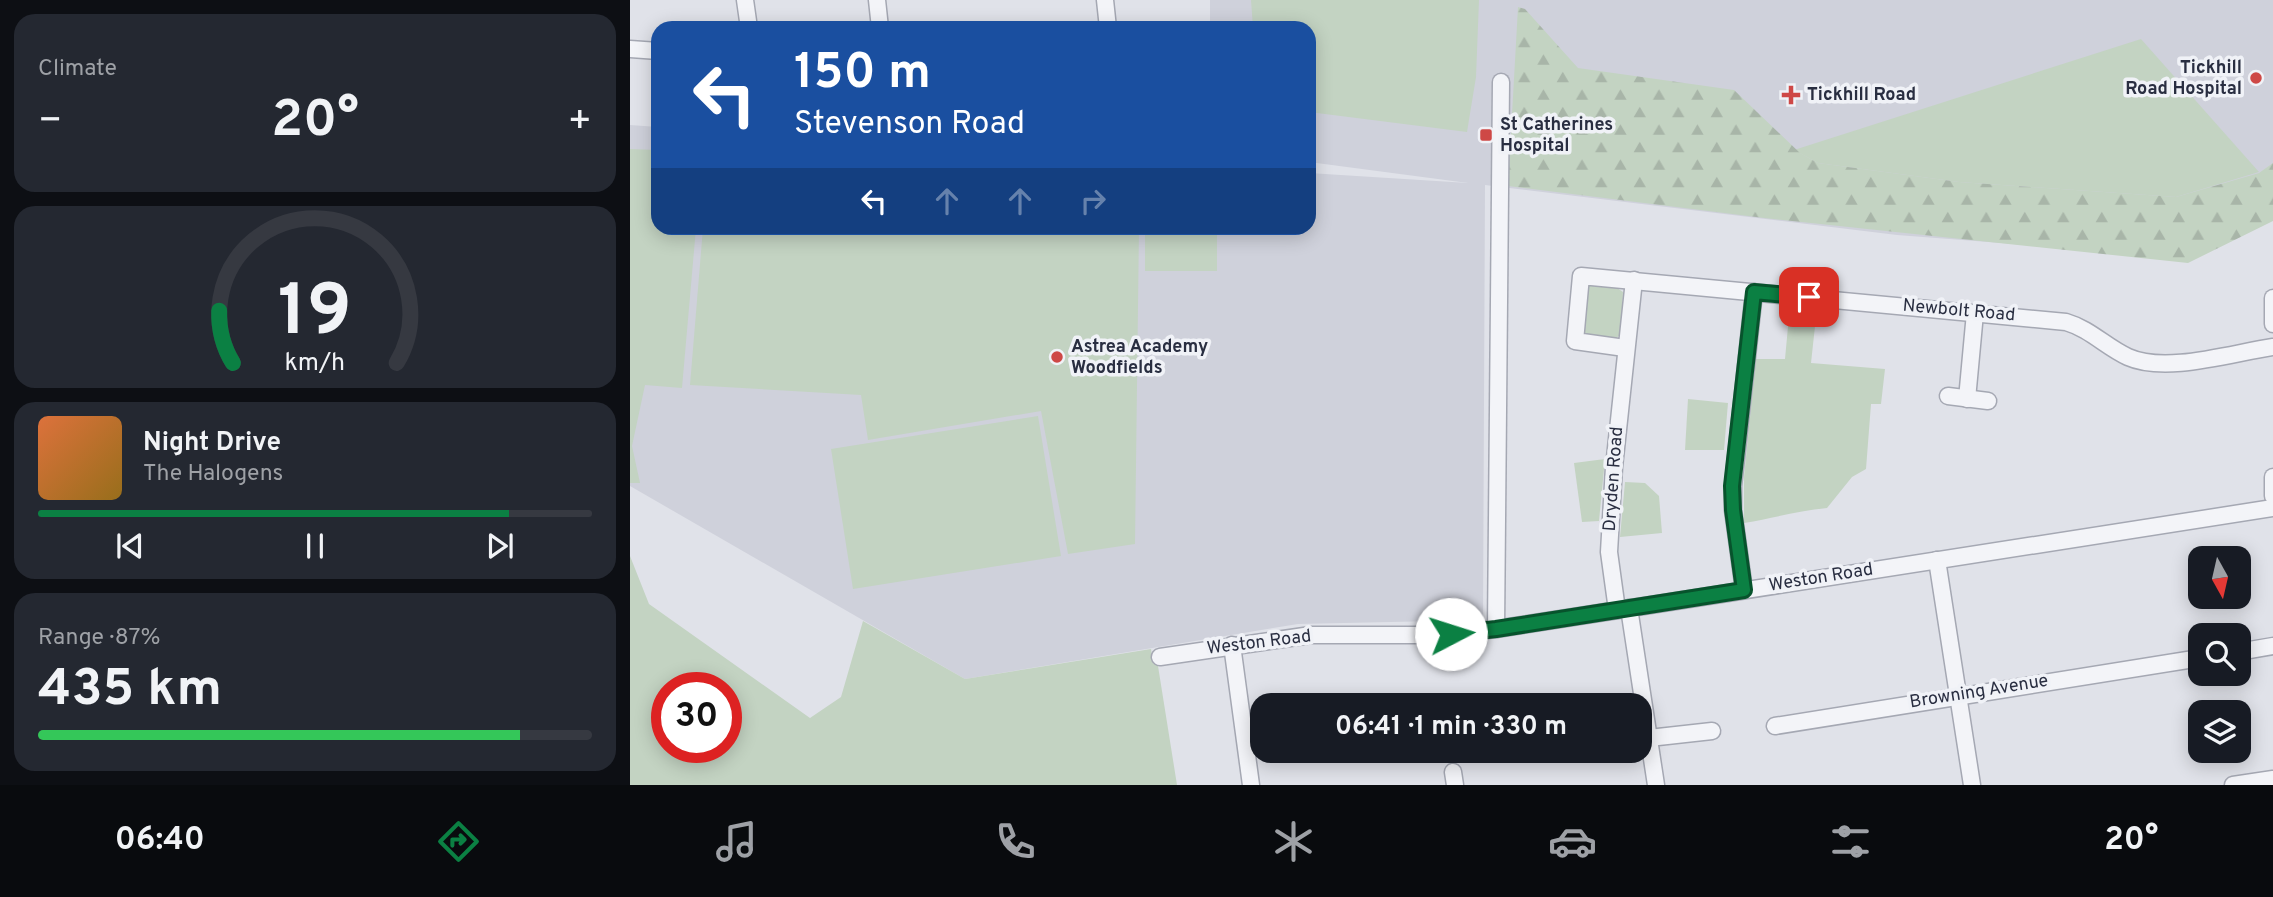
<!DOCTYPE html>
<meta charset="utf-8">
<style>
:root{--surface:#171b24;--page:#242831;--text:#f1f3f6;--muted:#9ea1a6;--line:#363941;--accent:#0b8043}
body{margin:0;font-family:Overpass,sans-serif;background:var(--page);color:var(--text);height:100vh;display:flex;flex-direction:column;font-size:26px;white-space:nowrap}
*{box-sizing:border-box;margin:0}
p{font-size:23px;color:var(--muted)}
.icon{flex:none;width:38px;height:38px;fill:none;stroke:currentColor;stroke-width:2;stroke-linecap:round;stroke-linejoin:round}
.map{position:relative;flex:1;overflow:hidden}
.details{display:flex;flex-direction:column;gap:14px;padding:14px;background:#0d0f14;width:630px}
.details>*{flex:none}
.guide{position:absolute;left:21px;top:21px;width:665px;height:214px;border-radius:21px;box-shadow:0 4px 18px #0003;background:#1a4fa0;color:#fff;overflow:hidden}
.needle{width:46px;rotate:172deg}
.buttons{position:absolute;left:1558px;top:546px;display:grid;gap:14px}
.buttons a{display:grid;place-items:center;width:63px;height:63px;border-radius:14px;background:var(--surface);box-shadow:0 4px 18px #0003;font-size:35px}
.speed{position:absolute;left:21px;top:672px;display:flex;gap:14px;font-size:35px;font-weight:700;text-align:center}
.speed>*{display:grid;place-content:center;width:91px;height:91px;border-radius:50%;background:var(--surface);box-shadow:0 4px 18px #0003;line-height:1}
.speed .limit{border:10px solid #d22;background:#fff;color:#111}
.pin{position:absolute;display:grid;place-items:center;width:60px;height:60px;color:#fff;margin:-30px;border-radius:14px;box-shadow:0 4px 10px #0006}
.me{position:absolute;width:77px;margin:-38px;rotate:85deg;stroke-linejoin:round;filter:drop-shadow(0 0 5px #0008)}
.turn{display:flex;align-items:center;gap:24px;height:147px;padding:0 28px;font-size:32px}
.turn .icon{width:91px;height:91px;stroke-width:2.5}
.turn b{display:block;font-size:49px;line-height:60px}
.lanes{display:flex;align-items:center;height:66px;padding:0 28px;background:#0003;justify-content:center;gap:35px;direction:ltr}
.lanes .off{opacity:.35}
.big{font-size:52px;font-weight:700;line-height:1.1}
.details .tile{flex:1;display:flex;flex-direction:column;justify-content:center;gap:10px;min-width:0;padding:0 24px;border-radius:21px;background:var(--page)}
.details .dial{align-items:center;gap:0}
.dial svg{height:182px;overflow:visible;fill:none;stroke:var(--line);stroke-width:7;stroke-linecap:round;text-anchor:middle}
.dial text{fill:var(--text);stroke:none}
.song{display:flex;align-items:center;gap:21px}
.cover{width:84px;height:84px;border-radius:10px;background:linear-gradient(135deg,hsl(20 70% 55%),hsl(40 70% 35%))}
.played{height:7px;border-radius:4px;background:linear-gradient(90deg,var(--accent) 85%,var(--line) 85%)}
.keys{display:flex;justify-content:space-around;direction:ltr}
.heat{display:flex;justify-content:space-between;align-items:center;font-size:38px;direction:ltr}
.charge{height:10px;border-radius:5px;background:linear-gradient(90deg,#34c759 87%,var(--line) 0)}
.trip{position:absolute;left:620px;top:693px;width:402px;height:70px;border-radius:21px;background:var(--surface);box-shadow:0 4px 18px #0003;font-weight:700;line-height:70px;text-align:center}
.menu{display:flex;height:112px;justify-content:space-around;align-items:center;background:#090b0e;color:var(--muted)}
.menu .icon{width:49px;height:49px}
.menu .selected{color:var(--accent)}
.menu b{font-size:32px;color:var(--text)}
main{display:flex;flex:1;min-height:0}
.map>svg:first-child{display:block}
.built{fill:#cfd1db}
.green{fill:#c3d3c2;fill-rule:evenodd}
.forest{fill:url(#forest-firs)}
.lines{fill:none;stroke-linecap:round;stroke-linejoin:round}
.minor-casing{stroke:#a5a8b3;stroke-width:19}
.minor{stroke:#f3f4f8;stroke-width:16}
.route-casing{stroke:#07532c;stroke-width:18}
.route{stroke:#0b8043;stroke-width:12}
.poi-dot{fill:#ce4846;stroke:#f0f2f7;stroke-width:2.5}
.labels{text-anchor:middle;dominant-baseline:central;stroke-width:7;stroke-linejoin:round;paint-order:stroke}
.poi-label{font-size:18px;font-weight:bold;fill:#292e41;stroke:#f0f2f7;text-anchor:start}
.street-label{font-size:18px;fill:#292e41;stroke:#f0f2f7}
</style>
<main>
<section class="details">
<div class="tile"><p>Climate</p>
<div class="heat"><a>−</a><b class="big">20°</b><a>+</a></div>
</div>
<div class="tile dial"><svg viewBox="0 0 100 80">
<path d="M14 69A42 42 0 1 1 86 69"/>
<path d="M14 69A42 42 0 0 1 8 46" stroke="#0b8043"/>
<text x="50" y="56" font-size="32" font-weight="700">19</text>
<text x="50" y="72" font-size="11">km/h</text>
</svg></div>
<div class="tile">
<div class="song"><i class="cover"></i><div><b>Night Drive</b><p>The Halogens</p></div></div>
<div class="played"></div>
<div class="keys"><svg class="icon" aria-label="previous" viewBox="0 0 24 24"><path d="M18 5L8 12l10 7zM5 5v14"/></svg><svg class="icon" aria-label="pause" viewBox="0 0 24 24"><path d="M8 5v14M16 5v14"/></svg><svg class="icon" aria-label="next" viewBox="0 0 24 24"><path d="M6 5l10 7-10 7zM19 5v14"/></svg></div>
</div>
<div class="tile"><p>Range · 87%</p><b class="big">435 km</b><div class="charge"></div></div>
</section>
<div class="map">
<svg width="1643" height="785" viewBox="0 0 1643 785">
<defs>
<pattern id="forest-firs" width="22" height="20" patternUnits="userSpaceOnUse" patternTransform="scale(1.75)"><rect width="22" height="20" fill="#c3d3c2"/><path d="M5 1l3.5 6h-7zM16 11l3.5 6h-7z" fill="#a8b5a8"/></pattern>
</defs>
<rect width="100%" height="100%" fill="#e0e2e9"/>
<!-- built -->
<polygon class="built" points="580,0 1643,0 1643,213 1541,256 1267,235 855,185 853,620 668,624 335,679 0,486 0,125 28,127 28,228 679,228 679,173 838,183 679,162 679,28 580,28"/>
<!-- green -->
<g class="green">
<polygon points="621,0 849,0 846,77 837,132 679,112 679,28 623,28"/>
<polygon points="1511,39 1629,172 1546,197 1329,182 1188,163 1164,150"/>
<polygon points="0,149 28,150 28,228 66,228 52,388 15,385 2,446 10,483 0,483"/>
<polygon points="73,228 509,228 505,544 438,554 411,411 238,440 231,395 60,385"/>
<rect x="515" y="228" width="72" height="43"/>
<polygon points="960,284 984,286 993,292 991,334 983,341 951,334 956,286"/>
<path d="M1160,305L1187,308L1181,363L1255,369L1251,404H1241L1236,469L1222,477L1197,508C1168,511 1143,518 1114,523V477L1126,359H1155Z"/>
<polygon points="1058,399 1098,403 1094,450 1055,450"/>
<polygon points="408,416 431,556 223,589 201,449"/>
<polygon points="975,459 969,521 952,522 944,463"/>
<polygon points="995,482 1015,483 1029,496 1032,533 990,537"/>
<path d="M0,556L19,604L180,718L211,697L233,621L335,679L521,649L523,663L528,666L547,785H0ZM37,688H96V747H37Z"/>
</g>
<!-- forest -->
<polygon class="forest" points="888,7 895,9 948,68 1104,90 1170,153 1188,163 1329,182 1546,197 1629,173 1643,163 1643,221 1558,263 1134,218 878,186"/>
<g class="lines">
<defs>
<g id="minor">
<polyline points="115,0 119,28"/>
<polyline points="247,0 250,28"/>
<polyline points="475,0 478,28"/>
<polyline points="0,49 28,51"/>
<polyline points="1643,298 1643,324"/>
<path d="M995,348L945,341L951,276L1436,322C1460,329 1476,347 1498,357C1536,374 1602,353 1643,347"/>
<polyline points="1318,396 1358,401"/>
<polyline points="1337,399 1345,313"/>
<polyline points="1643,477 1643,496"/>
<polyline points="1307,560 1342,785"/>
<polyline points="1114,590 1103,510 1103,486 1124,292"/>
<polyline points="999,608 1026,785"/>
<polyline points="987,610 979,552 984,467 1004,280"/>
<polyline points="866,629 871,82"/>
<polyline points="602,645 621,785"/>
<polyline points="1608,652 1643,646"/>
<polyline points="530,657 681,635 807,635 866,629 1643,508"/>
<polyline points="1145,726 1570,658"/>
<polyline points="1019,738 1082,731"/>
<polyline points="823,772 825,785"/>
<polyline points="1603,785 1643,779"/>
</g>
</defs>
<!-- minor casing -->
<use href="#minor" class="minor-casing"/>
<!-- minor -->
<use href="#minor" class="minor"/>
</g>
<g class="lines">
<defs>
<polyline id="route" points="821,634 866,629 1114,590 1103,510 1102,486 1124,292 1179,297"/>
</defs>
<!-- route casing -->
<use href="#route" class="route-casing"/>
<!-- route -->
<use href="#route" class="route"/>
</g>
<!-- markers -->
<g class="poi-dot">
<circle cx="1626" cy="78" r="7"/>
<path d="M1157.5 84.5h7v7h7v7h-7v7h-7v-7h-7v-7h7z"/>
<rect x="849" y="128" width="14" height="14" rx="3.5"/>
<circle cx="427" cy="357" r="7"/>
</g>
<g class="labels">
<!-- poi labels -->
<g class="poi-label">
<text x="1612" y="68" text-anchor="end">Tickhill<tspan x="1612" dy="21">Road Hospital</tspan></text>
<text x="1177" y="95">Tickhill Road</text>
<text x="870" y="125">St Catherines<tspan x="870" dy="21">Hospital</tspan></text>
<text x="441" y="347">Astrea Academy<tspan x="441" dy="21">Woodfields</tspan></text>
</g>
<!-- street labels -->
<g class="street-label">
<text transform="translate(1329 311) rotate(5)">Newbolt Road</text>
<text transform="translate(984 479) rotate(-86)">Dryden Road</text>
<text transform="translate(1191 578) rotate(-9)">Weston Road</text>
<text transform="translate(629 643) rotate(-7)">Weston Road</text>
<text transform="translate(1349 692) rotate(-9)">Browning Avenue</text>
</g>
</g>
</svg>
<div class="buttons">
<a><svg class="needle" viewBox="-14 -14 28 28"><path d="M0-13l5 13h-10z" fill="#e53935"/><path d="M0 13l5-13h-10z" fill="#9ea1a6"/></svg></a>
<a><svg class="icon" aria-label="search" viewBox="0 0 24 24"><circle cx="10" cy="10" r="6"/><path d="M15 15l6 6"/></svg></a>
<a><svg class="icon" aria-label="layers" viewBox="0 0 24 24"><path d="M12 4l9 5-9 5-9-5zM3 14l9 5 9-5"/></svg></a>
</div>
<div class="speed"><div class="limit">30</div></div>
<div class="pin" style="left:1179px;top:297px;background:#d93025"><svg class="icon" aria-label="arrive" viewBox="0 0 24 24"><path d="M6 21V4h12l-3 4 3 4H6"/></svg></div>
<svg class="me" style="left:821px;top:634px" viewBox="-20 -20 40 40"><circle r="19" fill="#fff"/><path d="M0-13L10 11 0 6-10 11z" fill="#0b8043"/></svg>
<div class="trip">06:41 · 1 min · 330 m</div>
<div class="guide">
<div class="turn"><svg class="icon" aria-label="left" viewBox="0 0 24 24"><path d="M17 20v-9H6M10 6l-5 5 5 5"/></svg><div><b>150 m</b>Stevenson Road</div></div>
<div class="lanes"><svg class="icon" aria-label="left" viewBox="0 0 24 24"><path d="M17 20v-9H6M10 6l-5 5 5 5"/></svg><svg class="icon off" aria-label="ahead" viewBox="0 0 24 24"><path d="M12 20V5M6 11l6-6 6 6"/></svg><svg class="icon off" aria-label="ahead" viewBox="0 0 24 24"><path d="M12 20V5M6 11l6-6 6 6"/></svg><svg class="icon off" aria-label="right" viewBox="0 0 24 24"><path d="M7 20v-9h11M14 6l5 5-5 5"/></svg></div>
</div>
</div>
</main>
<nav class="menu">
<b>06:40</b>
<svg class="icon selected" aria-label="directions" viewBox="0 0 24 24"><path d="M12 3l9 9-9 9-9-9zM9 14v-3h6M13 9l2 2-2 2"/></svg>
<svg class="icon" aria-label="music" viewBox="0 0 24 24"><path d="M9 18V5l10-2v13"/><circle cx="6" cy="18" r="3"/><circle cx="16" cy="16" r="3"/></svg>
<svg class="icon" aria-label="phone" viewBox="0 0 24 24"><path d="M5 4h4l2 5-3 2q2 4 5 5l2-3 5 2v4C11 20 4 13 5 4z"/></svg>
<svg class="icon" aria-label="climate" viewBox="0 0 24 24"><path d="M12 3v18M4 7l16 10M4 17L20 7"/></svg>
<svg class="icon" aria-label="car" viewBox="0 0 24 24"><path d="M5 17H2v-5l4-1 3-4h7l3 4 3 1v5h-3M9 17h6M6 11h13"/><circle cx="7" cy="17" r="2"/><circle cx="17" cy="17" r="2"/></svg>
<svg class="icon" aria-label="filters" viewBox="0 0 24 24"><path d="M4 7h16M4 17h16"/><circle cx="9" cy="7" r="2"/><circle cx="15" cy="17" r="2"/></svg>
<b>20°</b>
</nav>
